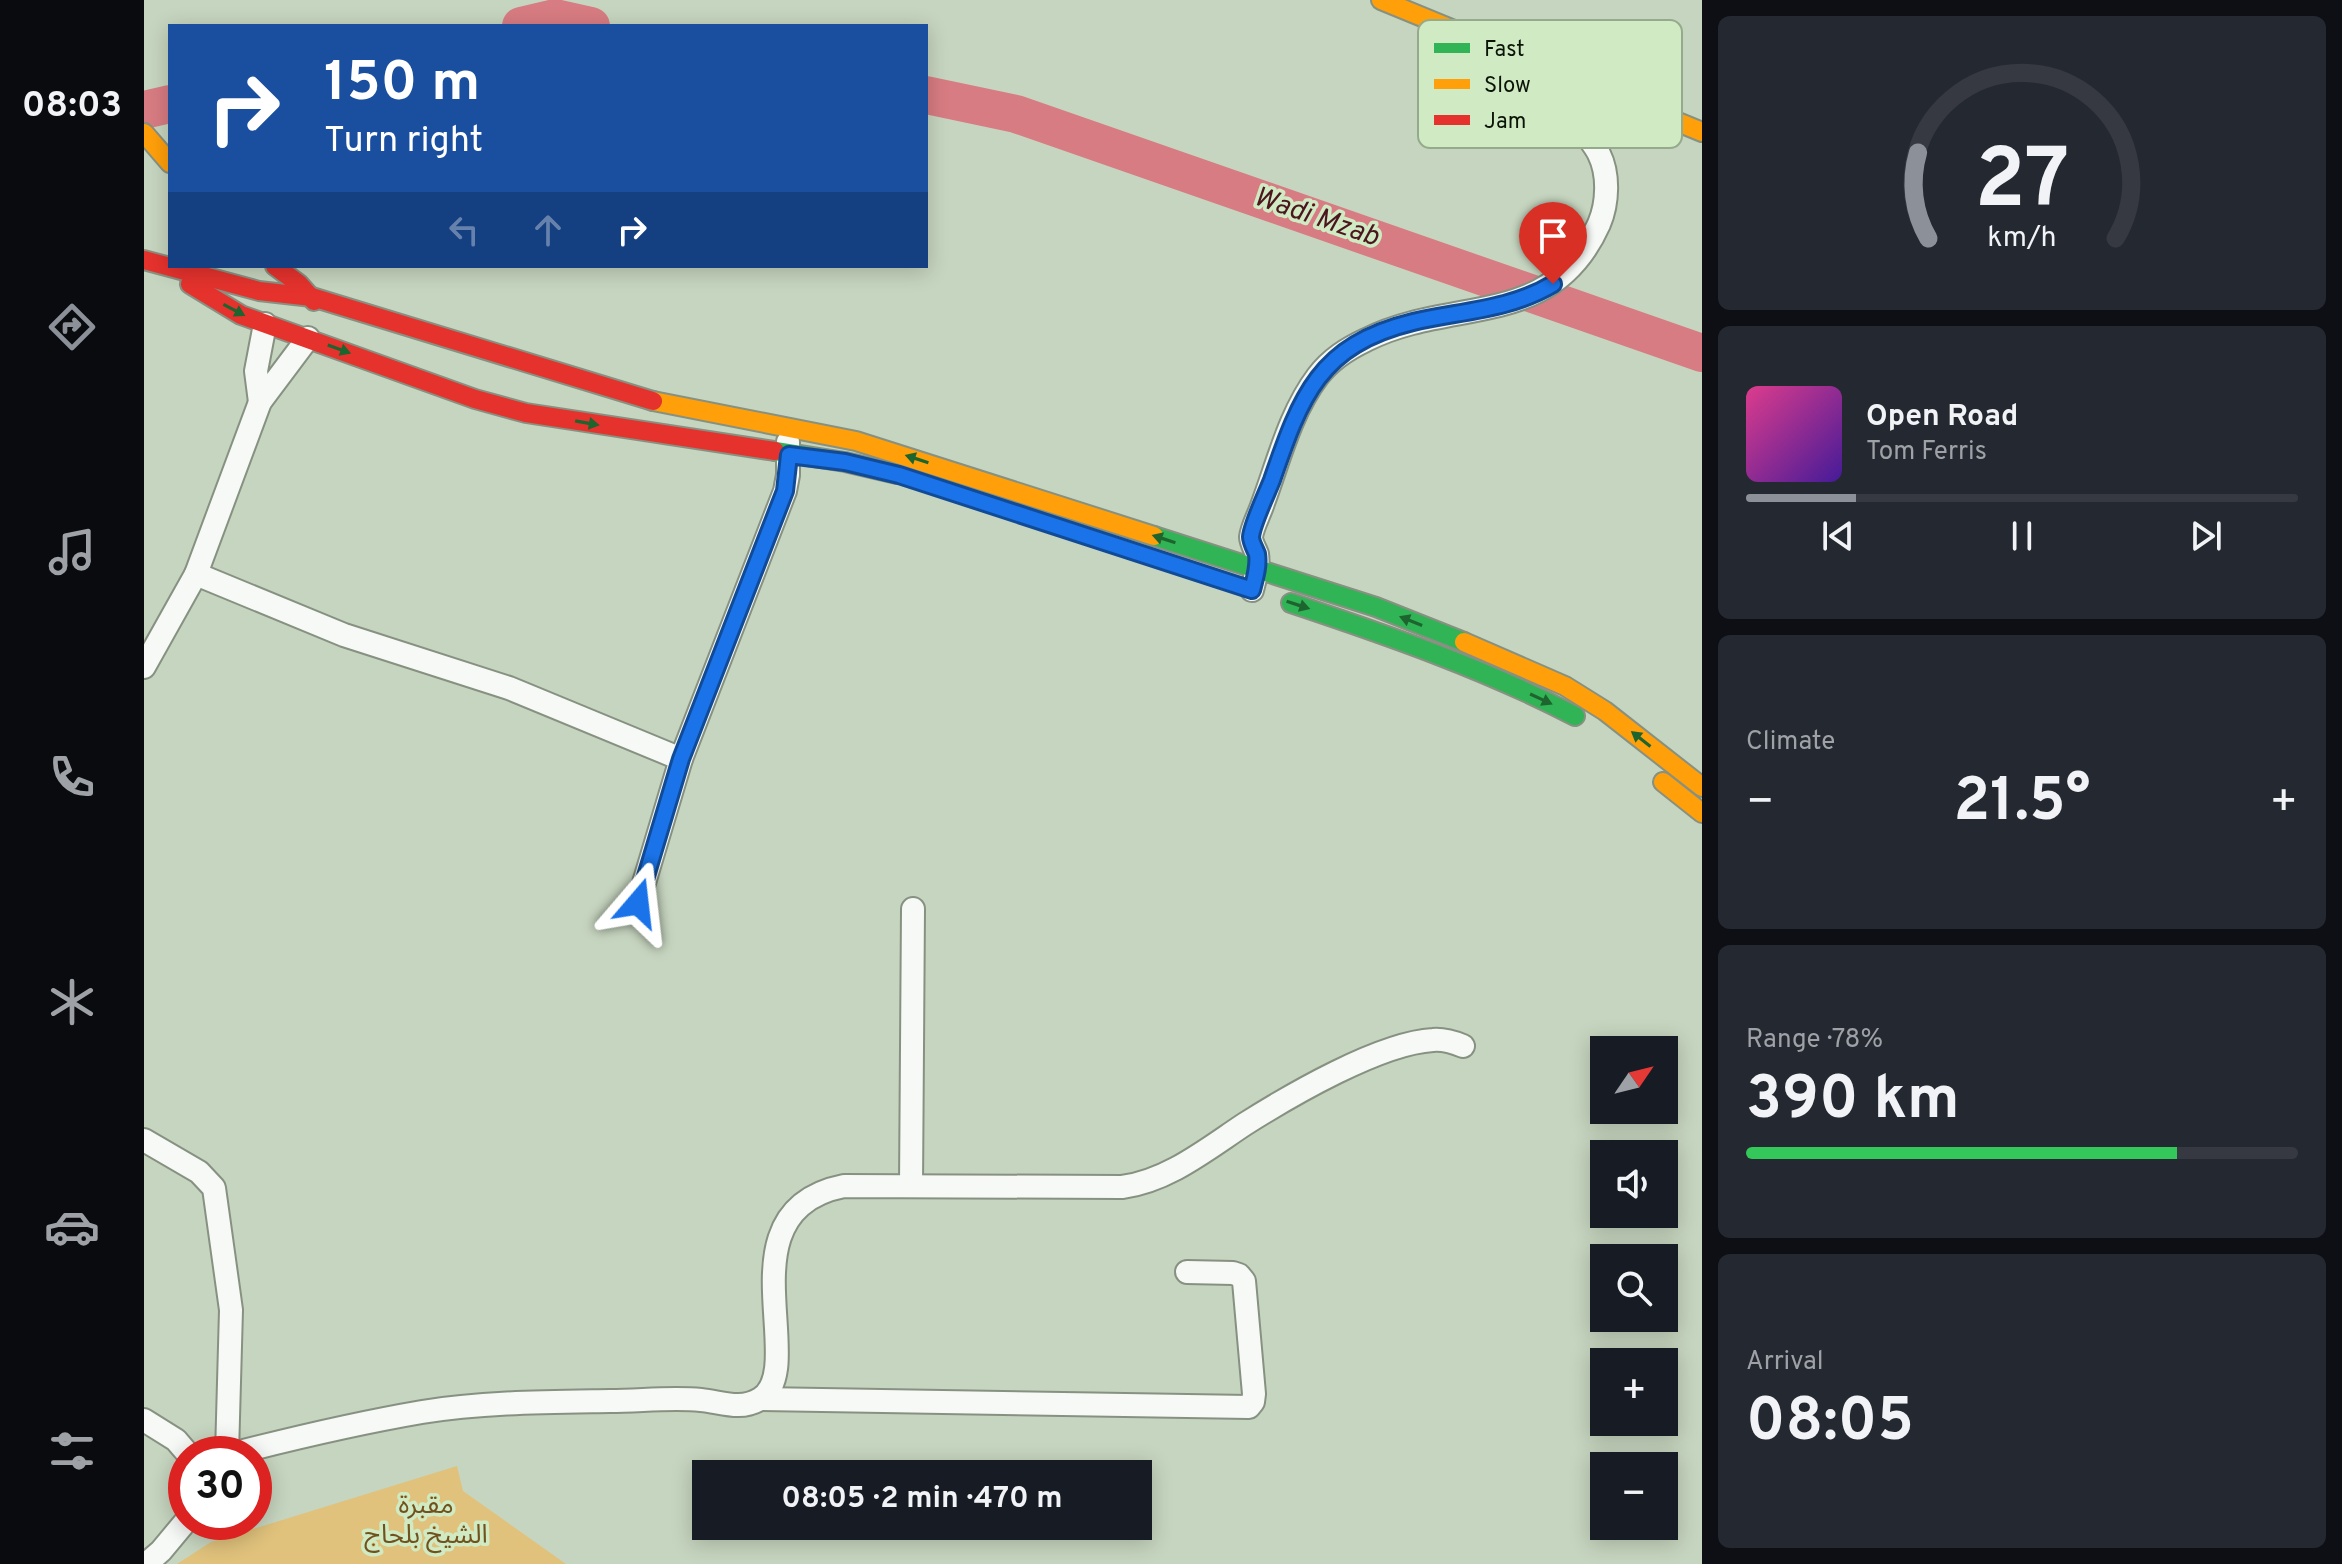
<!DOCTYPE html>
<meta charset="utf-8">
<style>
:root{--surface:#171b24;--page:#242831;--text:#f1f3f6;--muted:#9ea1a6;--line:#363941;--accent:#8c9099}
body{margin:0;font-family:Overpass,"Noto Sans Arabic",sans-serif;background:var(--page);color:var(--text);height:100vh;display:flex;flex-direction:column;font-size:30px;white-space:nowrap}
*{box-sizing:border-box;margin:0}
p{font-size:26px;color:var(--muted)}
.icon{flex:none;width:44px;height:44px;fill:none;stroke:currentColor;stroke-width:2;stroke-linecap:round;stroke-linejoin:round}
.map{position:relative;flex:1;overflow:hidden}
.panel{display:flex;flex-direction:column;gap:16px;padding:16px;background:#0d0f14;width:640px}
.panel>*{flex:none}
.top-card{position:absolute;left:24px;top:24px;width:760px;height:244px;border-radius:0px;box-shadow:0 4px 20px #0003;background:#1a4fa0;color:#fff;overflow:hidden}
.needle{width:52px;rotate:55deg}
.buttons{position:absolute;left:1446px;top:1036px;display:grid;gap:16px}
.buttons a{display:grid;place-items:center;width:88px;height:88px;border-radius:0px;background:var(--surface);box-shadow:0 4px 20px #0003;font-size:40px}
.speed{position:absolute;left:24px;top:1436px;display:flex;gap:16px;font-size:40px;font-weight:700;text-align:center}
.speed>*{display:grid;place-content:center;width:104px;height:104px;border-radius:50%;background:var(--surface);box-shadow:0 4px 20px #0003;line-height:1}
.speed .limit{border:12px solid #d22;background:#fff;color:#111}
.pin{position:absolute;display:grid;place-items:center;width:68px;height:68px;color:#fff;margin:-82px -34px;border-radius:50% 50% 50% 0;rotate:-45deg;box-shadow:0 0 8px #0007}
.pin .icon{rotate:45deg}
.me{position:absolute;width:88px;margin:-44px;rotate:17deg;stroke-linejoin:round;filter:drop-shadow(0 0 6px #0008)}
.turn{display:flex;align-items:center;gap:28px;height:168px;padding:0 24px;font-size:36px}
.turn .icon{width:104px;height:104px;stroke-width:2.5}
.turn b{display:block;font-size:56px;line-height:68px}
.lanes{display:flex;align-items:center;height:76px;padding:0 24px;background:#0003;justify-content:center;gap:40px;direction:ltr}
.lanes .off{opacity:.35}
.big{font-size:60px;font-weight:700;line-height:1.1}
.panel .card{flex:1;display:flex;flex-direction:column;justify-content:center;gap:12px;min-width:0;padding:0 28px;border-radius:12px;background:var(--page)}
.panel .dial{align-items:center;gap:0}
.dial svg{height:208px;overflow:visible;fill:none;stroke:var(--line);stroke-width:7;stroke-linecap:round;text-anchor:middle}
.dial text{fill:var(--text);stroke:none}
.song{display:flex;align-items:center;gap:24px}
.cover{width:96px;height:96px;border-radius:12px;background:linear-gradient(135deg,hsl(330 70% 55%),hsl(260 70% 35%))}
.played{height:8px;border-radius:4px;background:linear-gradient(90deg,var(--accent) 20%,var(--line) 20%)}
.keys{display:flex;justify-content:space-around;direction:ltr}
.heat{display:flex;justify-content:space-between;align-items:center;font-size:44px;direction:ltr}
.charge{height:12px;border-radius:6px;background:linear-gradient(90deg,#34c759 78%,var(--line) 0)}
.trip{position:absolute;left:548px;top:1460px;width:460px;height:80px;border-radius:0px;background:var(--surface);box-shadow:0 4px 20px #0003;font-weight:700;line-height:80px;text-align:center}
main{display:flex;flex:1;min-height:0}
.menu{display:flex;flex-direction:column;width:144px;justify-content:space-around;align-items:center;background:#090b0e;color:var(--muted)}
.menu .icon{width:56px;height:56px}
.menu .selected{color:var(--accent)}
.menu b{font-size:36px;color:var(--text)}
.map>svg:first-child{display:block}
.green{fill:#e0c27c}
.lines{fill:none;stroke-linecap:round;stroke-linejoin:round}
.river{stroke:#d77c82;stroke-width:38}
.street-casing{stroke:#879181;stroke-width:26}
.fast-casing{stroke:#879181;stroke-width:22}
.slow-casing{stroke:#879181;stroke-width:22}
.jam-casing{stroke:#879181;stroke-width:22}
.street{stroke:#f6f9f5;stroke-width:22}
.fast{stroke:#30b455;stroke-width:18}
.slow{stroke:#ff9f0a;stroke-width:18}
.jam{stroke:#e5322d;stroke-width:18}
.oneway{fill:#1e642e}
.route-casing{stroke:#114b97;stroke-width:20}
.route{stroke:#1a73e8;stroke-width:14}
.labels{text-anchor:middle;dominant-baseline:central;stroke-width:7;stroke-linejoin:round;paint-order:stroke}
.park-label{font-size:26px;fill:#71511d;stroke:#d0eac4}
.water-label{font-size:28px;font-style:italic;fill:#4b161d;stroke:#d0eac4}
.key{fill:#d0eac4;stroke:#95aa8b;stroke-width:2}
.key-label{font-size:22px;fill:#0b1407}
</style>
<main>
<nav class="menu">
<b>08:03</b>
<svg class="icon selected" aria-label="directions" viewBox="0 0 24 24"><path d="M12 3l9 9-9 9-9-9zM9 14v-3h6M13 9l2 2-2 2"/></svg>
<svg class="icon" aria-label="music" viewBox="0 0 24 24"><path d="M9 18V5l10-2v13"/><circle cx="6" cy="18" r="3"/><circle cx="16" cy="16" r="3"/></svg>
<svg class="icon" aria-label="phone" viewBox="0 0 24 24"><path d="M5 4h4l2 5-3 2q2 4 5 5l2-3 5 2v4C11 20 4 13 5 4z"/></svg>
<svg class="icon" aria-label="climate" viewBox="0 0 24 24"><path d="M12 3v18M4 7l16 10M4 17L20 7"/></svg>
<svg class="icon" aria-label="car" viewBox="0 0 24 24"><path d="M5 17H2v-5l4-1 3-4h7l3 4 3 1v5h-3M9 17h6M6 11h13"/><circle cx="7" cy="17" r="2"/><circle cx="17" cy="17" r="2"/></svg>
<svg class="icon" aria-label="filters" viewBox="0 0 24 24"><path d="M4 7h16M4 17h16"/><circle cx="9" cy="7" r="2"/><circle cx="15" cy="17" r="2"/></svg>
</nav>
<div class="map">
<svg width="1558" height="1564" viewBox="0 0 1558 1564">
<rect width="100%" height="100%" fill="#c6d5bf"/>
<!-- green -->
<polygon class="green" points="313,1466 319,1491 422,1564 33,1564 67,1542"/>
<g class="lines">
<!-- river -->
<g class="river">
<polyline points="377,26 411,18 447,26"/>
<polyline points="782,95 872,114 1558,353"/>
<polyline points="0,110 26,104"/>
</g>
<defs>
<g id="street">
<polyline points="116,402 112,371 121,324"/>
<polyline points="52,574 200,635 365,688 537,759"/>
<path d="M1108,590C1111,578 1115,566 1113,554C1111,549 1107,542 1107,537C1108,527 1116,513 1119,503C1135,460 1146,413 1174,376C1187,359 1203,349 1222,340C1309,296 1407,331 1455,224C1464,203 1465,174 1455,154C1451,145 1442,137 1440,127C1438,114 1445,98 1448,86"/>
<polyline points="0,667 52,574 116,402 164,338"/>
<polyline points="494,903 537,759 641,491 644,475 644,442"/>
<polyline points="0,1140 55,1172 70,1188 87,1310 83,1454"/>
<polyline points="767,1186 769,909"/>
<polyline points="617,1399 1105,1407 1109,1402 1110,1394 1100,1281 1095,1275 1089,1273 1043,1272"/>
<polyline points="0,1420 32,1440 44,1454"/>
<path d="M88,1454C150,1438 214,1423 278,1412C339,1402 404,1402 466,1401C496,1401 527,1397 557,1400C578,1402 596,1411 616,1399C667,1367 574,1211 700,1186L978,1187C1024,1181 1063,1149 1101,1124C1147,1095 1236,1043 1289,1040C1300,1039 1309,1042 1319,1046"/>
<polyline points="2,1564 17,1551 42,1521"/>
</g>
<g id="fast">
<polyline points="631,451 701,462 753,474"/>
<polyline points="1010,536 1232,607 1320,642"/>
<path d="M1147,603C1243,635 1341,669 1431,716"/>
</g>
<g id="slow">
<polyline points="1237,0 1558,132"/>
<polyline points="0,133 26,163"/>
<polyline points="509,401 712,441 1010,536"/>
<polyline points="1320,642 1421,686 1461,711 1558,787"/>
<polyline points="1519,782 1558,813"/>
</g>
<g id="jam">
<polyline points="0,260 115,291 168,297 509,401"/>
<polyline points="131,266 155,284 170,301"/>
<polyline points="46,284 97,315 331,399 382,413 631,451"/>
</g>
</defs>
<!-- street casing -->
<use href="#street" class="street-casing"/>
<!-- fast casing -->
<use href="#fast" class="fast-casing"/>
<!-- slow casing -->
<use href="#slow" class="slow-casing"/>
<!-- jam casing -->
<use href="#jam" class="jam-casing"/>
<!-- street -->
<use href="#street" class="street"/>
<!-- fast -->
<use href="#fast" class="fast"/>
<!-- slow -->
<use href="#slow" class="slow"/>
<!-- jam -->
<use href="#jam" class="jam"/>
</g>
<!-- one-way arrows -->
<defs><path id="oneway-solid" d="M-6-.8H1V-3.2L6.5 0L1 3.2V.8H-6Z" transform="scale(2)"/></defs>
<g class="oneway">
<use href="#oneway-solid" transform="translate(90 310) rotate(28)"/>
<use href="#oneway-solid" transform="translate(195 349) rotate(20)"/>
<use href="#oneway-solid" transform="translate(443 423) rotate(10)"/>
<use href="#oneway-solid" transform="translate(773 459) rotate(-162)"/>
<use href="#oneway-solid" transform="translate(1020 539) rotate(-162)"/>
<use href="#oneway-solid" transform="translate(1154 605) rotate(18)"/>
<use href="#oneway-solid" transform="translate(1267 621) rotate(-158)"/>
<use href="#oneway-solid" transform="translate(1397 699) rotate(25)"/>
<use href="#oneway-solid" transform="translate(1497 739) rotate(-142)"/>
</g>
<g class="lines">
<defs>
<path id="route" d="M494,903L537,759L641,491L645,455L701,462L755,475L1108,590C1111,578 1115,566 1113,554C1111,549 1107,542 1107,537C1108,524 1123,493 1128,480C1157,396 1175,345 1269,322C1316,311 1366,310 1409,284"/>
</defs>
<!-- route casing -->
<use href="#route" class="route-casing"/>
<!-- route -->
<use href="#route" class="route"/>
</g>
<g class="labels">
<!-- park labels -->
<g class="park-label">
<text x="282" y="1506">مقبرة<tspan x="282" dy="30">الشيخ بلحاج</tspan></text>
</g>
<!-- water labels -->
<g class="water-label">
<text transform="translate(1172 218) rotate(19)">Wadi Mzab</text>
</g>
</g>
<!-- legend -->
<rect x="1274" y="20" width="264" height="128" rx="12" class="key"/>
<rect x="1290" y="43" width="36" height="10" fill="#30b455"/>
<rect x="1290" y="79" width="36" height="10" fill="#ff9f0a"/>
<rect x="1290" y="115" width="36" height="10" fill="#e5322d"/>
<g class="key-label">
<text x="1340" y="56">Fast</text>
<text x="1340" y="92">Slow</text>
<text x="1340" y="128">Jam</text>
</g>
</svg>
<div class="buttons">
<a><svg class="needle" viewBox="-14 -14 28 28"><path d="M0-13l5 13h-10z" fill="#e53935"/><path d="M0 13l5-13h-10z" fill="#9ea1a6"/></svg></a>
<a><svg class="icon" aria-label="sound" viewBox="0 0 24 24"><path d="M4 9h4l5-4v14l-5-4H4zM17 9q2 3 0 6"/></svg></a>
<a><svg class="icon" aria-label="search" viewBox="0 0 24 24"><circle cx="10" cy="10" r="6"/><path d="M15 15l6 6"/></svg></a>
<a>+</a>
<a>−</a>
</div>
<div class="speed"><div class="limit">30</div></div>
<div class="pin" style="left:1409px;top:284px;background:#d93025"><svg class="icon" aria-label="arrive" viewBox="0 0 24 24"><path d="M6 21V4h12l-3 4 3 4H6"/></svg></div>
<svg class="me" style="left:494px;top:903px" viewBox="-20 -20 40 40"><path d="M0-17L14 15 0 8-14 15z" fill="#1a73e8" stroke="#fff" stroke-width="4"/></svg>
<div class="trip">08:05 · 2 min · 470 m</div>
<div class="top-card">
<div class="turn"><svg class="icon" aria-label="right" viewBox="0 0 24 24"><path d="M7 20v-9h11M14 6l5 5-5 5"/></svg><div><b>150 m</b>Turn right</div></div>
<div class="lanes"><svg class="icon off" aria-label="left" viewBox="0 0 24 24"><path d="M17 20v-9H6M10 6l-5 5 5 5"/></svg><svg class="icon off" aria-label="ahead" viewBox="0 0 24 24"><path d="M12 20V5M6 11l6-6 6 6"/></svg><svg class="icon" aria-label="right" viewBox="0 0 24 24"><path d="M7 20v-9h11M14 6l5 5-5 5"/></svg></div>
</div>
</div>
<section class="panel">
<div class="card dial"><svg viewBox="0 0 100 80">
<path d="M14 69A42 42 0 1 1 86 69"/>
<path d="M14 69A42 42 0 0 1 10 36" stroke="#8c9099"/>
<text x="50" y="56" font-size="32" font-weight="700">27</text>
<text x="50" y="72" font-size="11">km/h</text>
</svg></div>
<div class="card">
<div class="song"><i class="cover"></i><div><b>Open Road</b><p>Tom Ferris</p></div></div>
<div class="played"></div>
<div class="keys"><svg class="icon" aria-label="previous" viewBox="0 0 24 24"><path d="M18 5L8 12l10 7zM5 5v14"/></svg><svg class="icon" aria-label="pause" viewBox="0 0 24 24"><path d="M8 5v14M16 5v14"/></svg><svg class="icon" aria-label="next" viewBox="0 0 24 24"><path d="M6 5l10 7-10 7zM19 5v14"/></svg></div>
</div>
<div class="card"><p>Climate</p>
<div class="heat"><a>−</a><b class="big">21.5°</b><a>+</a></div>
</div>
<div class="card"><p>Range · 78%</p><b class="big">390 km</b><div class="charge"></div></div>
<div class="card"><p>Arrival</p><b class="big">08:05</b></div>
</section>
</main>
